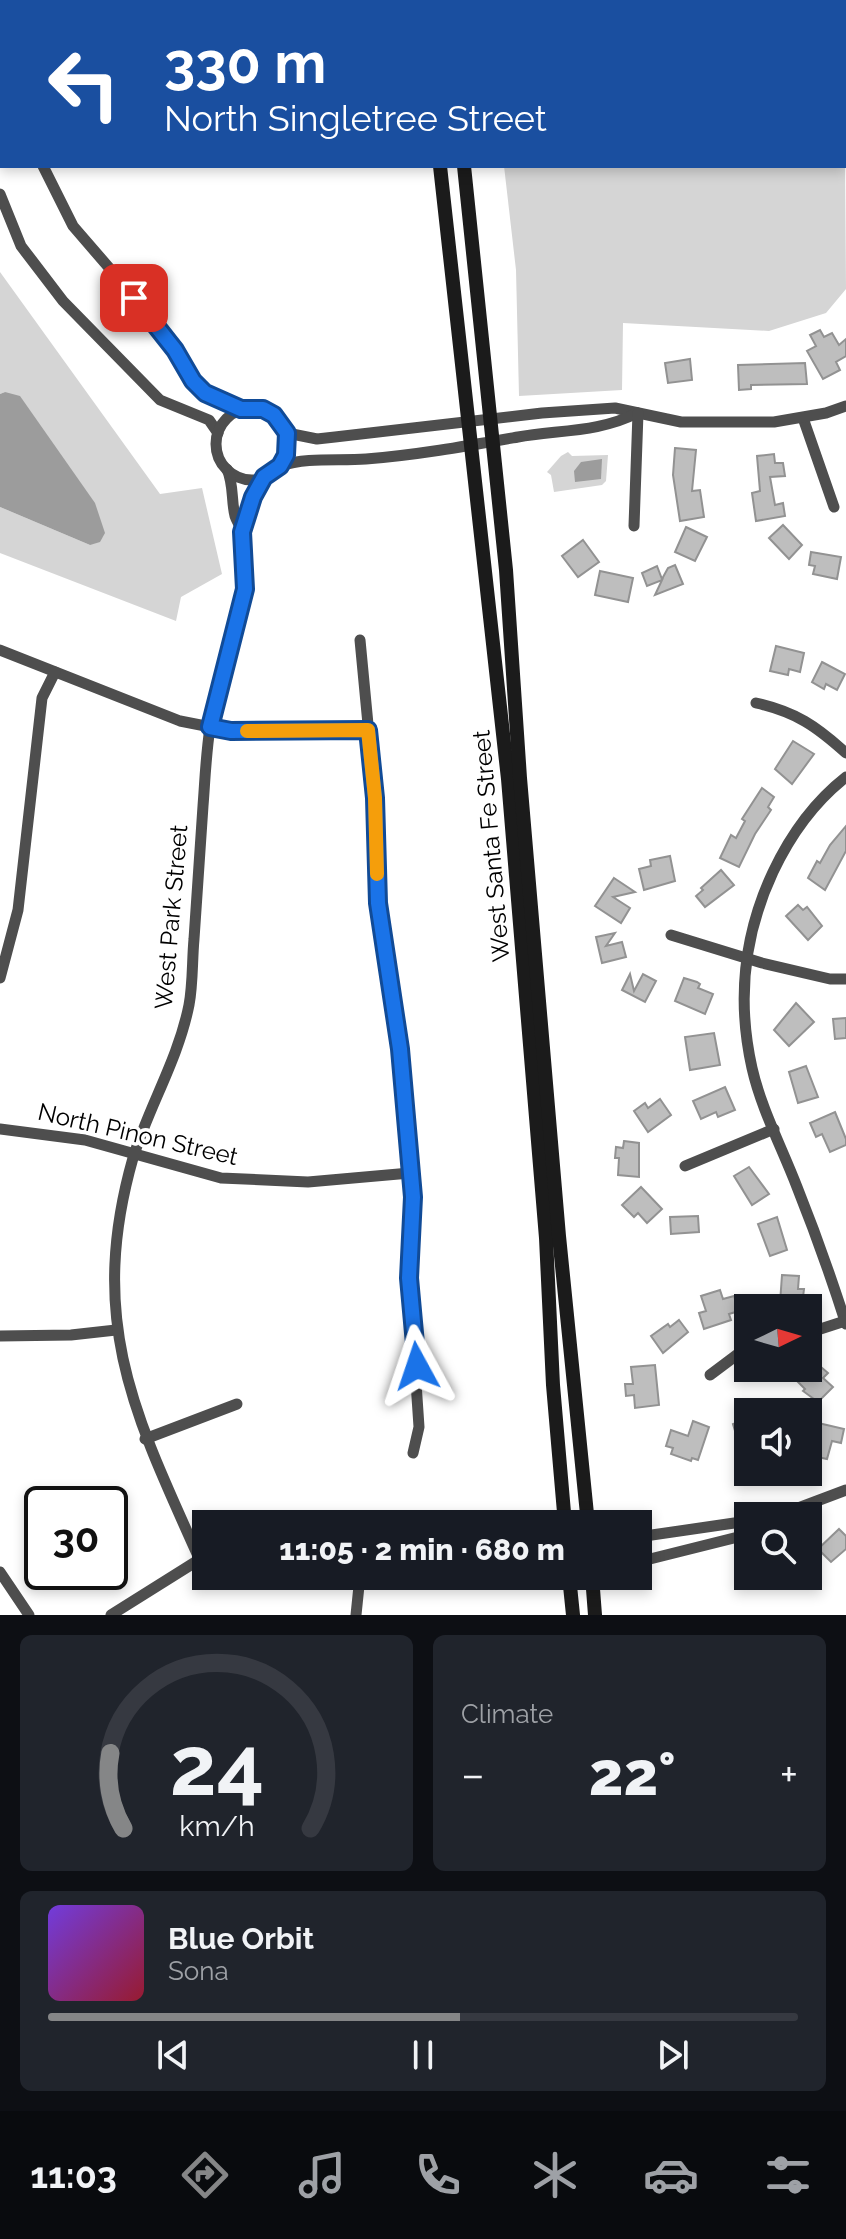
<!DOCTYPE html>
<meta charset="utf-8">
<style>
:root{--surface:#171b24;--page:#20242c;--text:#f1f3f6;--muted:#9ea1a6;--line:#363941;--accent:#858687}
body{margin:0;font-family:Raleway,sans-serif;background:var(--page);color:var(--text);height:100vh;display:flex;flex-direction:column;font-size:30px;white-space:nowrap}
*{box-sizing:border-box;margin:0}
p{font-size:26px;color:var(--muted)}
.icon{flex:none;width:44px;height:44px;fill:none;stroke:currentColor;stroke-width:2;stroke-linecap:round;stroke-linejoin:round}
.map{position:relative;height:1615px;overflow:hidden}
.sheet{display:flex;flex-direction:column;gap:20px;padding:20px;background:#0d0f14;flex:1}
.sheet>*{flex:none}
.top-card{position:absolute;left:0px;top:0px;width:846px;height:168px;box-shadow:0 4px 12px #0003;background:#1a4fa0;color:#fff;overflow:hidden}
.needle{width:52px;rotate:85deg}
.tools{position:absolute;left:734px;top:1294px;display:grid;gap:16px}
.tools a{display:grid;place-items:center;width:88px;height:88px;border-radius:0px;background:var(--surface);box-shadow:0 4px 12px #0003;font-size:40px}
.speed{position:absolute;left:24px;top:1486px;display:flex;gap:16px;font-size:40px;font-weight:700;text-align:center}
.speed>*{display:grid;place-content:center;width:104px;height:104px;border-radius:50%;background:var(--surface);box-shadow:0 4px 12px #0003;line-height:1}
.speed .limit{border:4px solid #111;border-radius:12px;background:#fff;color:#111}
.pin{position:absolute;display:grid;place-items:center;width:68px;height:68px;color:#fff;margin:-34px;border-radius:16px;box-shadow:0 4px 12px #0006}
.me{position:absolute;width:88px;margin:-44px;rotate:355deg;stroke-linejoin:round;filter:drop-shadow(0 0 6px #0008)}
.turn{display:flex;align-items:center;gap:28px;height:168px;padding:0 32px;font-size:36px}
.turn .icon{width:104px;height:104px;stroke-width:2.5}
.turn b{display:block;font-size:56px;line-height:68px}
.big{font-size:60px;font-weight:800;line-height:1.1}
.sheet .tile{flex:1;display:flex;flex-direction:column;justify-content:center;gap:12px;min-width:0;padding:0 28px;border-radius:12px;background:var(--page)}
.sheet .dial{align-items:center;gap:0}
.dial svg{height:208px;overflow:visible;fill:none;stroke:var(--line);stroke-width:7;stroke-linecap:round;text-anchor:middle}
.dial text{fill:var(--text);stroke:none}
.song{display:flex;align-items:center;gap:24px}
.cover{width:96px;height:96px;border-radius:12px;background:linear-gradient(135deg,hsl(260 70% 55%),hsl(350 70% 35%))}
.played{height:8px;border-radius:4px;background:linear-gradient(90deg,var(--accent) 55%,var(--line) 55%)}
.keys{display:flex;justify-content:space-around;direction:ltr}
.heat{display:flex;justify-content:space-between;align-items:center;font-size:44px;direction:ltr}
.sheet .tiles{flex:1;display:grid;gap:20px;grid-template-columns:1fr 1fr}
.tile:last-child{grid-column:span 2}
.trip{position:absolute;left:192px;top:1510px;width:460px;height:80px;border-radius:0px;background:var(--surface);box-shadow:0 4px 12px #0003;font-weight:800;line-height:80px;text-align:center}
.tabs{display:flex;height:128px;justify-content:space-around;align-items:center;background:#090b0e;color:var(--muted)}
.tabs .icon{width:56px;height:56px}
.tabs .current{color:var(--accent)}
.tabs b{font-size:36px;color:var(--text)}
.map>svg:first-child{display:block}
.green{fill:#d5d5d5}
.water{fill:#9c9c9c}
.building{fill:#bebebe;stroke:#929292;stroke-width:2}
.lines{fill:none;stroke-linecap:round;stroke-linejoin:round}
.street{stroke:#4e4e4e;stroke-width:11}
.secondary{stroke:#1b1b1b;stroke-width:14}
.route-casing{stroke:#114b97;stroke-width:20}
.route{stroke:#1a73e8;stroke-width:14}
.slow{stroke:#f59e0b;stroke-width:14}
.labels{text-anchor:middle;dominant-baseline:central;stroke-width:7;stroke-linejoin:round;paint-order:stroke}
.street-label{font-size:24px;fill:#000;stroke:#fff}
</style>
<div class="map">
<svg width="846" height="1615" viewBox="0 0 846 1615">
<rect width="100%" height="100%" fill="#fff"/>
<!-- green -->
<g class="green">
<polygon points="486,0 785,0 791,2 486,2"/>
<polygon points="844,20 846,289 826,313 769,331 623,323 622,390 519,396 516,270 504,166 844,166"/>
<polygon points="0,272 160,494 202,488 222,574 181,597 176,621 0,553 0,507 90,545 5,392 0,394"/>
<polygon points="568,452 572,456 608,455 606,481 602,485 554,492 551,475 547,472 561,456"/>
</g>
<!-- water -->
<g class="water">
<polygon points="5,392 20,396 95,503 105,533 100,542 90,545 0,507 0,394"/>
<polygon points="602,459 601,479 575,482 574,471 581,462"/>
</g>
<!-- building -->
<g class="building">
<polygon points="820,330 824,337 832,333 839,345 846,339 846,356 836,362 840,370 823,379 807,351 816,346 810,335"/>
<polygon points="690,359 692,380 668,383 665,363"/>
<polygon points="805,363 807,384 751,385 751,389 739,390 738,365"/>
<polygon points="675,448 696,450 692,491 700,490 704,517 680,521 673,475"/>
<polygon points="774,454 775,463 783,463 785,476 770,477 775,505 783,503 785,516 756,521 752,493 760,491 757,456"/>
<polygon points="783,525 802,545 789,559 769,538"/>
<polygon points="686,527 707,537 695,561 675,552"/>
<polygon points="583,540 599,562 578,577 562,556"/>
<polygon points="811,552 841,557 837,579 813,574 815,566 809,565"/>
<polygon points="675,565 683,584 655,595 662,580 647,586 642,573 657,566 662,579 668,568"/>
<polygon points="600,571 633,578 628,602 595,595"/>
<polygon points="776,646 804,653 800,672 789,669 788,675 770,671"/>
<polygon points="822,662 845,674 837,690 826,684 824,689 812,682"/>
<polygon points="793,741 814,754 792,784 775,769"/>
<polygon points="762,788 774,797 768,807 771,810 755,834 739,867 720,858 731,835 736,838 745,821 742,819"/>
<polygon points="846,826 846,851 825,890 808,878 817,861 820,863 830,845"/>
<polygon points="670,856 675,881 644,890 639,869 651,866 650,860"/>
<polygon points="721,870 734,885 705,907 696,896 703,890 701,888"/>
<polygon points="614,878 635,892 613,897 630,908 621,923 595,906"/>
<polygon points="798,905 803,910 807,907 822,926 808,940 786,916"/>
<polygon points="615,933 606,946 622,942 626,957 602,963 596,937"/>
<polygon points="630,974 634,991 643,974 656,981 645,1002 622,990"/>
<polygon points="684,978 697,982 700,984 698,988 713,994 705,1014 675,1001"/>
<polygon points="796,1003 814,1022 789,1046 774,1030"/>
<polygon points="846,1018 846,1038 835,1039 833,1019"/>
<polygon points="714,1033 720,1065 690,1070 685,1037"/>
<polygon points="806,1066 818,1097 798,1103 789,1072"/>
<polygon points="725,1087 735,1110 718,1117 716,1112 701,1119 693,1101"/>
<polygon points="660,1099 671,1115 648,1132 634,1111 645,1103 648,1108"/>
<polygon points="835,1112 846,1139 846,1145 830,1152 822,1134 816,1137 810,1123"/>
<polygon points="624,1141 639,1143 639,1177 618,1175 619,1158 615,1158 616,1147 623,1148"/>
<polygon points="749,1167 769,1194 752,1205 734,1176"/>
<polygon points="641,1187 662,1209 647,1223 638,1213 634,1217 622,1205"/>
<polygon points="698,1216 699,1232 671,1234 670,1217"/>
<polygon points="777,1217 787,1250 770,1256 758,1224"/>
<polygon points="782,1275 799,1276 798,1289 804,1289 802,1305 780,1303"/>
<polygon points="720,1290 723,1299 734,1296 739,1311 729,1314 731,1320 704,1329 699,1313 706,1311 701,1296"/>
<polygon points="679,1320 688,1332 663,1353 651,1336 668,1324 670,1327"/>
<polygon points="814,1361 828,1373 823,1378 833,1387 818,1402 803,1391 805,1389 796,1380"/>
<polygon points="655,1365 659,1405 635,1408 634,1395 626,1396 625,1384 633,1384 631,1367"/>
<polygon points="748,1418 748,1437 738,1441 733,1424"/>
<polygon points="693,1421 709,1427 698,1460 692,1458 691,1461 671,1454 673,1448 666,1446 671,1430 688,1436"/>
<polygon points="814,1422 844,1429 841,1443 832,1441 827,1459 808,1455 808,1436"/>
<polygon points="839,1529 846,1536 846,1549 831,1562 818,1549"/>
</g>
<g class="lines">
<!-- street -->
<g class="street">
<polyline points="0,111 2,113"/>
<polyline points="43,166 73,226 149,314 175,350 193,381 205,393 241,409"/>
<polyline points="0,194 21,246 63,301 160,400 209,420 218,433"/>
<circle cx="252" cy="444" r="36"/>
<polyline points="803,418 834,507"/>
<polyline points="287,433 317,439 335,437 542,413 615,408 681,422 774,422 826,413 846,406"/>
<path d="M280,466C308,457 337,461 366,459C417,455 467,446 518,437C558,430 601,432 637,413"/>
<polyline points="634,526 638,413"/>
<polyline points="242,532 253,497 264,477"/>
<polyline points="360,640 375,798 378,903 400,1049 413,1197 409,1278 419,1427 413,1453"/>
<polyline points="0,650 180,721 231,731 368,730"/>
<path d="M756,703C796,712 816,726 846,753"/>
<path d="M846,777C814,802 790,836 773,872C744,934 737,1001 752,1068C761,1108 782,1148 797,1187C815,1232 831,1277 846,1324"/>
<polyline points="671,935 762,963 830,979 846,979"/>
<polyline points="0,978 18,910 42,698 55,672"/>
<polyline points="0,1129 85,1140 221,1178 308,1182 410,1173"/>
<polyline points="685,1166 774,1129"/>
<polyline points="808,1333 845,1321"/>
<polyline points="0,1336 71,1335 116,1330"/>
<polyline points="710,1375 738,1354 748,1351"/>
<polyline points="145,1439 237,1404"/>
<polyline points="777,1516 846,1490"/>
<polyline points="638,1537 748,1521"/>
<path d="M199,1558C134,1414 87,1320 133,1158C149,1106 178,1060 189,1005C193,984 192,961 194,939C197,895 200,850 203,806C205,780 206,753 210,728C221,664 259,598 242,533C241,527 237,522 235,516C231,500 234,485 227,469"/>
<polyline points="638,1562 742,1536 748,1531"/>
<polyline points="0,1572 29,1615"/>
<polyline points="513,1576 549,1576"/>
<polyline points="111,1615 205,1556"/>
<polyline points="356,1615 360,1576"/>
</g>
<!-- secondary -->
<g class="secondary">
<polyline points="425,0 425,2"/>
<polyline points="444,0 444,2"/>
<polyline points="440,166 508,779 546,1238 553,1385 565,1524"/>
<polyline points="464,166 506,570 520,778 559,1236 588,1524"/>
<polyline points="569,1576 573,1615"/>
<polyline points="592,1576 595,1615"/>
</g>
</g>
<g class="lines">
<defs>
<polyline id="route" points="134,298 175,350 193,381 205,393 241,409 263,409 274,415 287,433 286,455 280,466 264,477 253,497 242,532 245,589 210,727 231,731 368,730 375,798 378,903 400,1049 413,1197 409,1278 417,1366"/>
</defs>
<!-- route casing -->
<use href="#route" class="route-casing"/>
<!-- route -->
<use href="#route" class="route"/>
<!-- slow -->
<polyline class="slow" points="247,731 368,730 375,798 377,874"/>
</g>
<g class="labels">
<!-- street labels -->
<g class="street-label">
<text transform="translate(491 846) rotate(-95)">West Santa Fe Street</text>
<text transform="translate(171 917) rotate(-85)">West Park Street</text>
<text transform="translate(138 1134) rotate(13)">North Pinon Street</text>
</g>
</g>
</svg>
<div class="tools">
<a><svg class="needle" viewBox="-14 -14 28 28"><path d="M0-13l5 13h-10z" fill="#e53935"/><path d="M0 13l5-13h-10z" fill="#9ea1a6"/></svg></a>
<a><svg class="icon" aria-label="sound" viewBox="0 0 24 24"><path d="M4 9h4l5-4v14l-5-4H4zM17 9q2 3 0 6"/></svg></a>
<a><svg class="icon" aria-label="search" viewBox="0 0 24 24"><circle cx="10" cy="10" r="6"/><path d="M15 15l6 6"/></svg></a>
</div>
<div class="speed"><div class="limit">30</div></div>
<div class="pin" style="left:134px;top:298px;background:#d93025"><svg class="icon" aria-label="arrive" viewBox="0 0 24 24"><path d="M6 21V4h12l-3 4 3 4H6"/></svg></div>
<svg class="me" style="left:417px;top:1366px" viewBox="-20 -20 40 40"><path d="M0-17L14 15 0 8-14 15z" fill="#1a73e8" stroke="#fff" stroke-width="4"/></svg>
<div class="trip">11:05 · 2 min · 680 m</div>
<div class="top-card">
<div class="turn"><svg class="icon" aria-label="left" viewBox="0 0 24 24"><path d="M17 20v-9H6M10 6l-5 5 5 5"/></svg><div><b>330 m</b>North Singletree Street</div></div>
</div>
</div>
<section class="sheet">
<div class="tiles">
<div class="tile dial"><svg viewBox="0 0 100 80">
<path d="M14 69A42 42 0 1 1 86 69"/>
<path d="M14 69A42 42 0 0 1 9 40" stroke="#858687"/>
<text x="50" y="56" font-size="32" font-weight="700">24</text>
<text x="50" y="72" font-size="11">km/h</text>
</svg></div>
<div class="tile"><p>Climate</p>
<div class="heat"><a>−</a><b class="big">22°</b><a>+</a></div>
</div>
<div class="tile">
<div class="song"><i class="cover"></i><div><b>Blue Orbit</b><p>Sona</p></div></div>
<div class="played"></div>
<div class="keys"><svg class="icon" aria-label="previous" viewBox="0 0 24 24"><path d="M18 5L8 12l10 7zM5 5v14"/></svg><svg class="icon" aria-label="pause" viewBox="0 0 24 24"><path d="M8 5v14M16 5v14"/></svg><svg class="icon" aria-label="next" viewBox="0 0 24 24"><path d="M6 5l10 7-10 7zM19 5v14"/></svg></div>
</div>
</div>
</section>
<nav class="tabs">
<b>11:03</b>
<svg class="icon current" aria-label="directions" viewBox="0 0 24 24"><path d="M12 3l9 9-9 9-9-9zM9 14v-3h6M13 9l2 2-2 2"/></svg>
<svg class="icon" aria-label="music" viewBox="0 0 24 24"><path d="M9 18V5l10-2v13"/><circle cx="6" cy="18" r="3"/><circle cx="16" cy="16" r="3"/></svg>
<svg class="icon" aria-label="phone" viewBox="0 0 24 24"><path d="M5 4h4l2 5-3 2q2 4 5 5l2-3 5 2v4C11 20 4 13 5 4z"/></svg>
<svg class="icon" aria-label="climate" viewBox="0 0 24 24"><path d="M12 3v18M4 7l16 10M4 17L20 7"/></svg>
<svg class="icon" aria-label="car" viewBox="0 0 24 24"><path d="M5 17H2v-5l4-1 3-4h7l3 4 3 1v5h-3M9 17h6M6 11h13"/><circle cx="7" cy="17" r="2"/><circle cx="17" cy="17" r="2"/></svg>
<svg class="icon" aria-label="filters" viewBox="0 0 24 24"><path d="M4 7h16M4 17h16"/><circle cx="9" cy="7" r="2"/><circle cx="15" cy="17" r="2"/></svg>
</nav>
